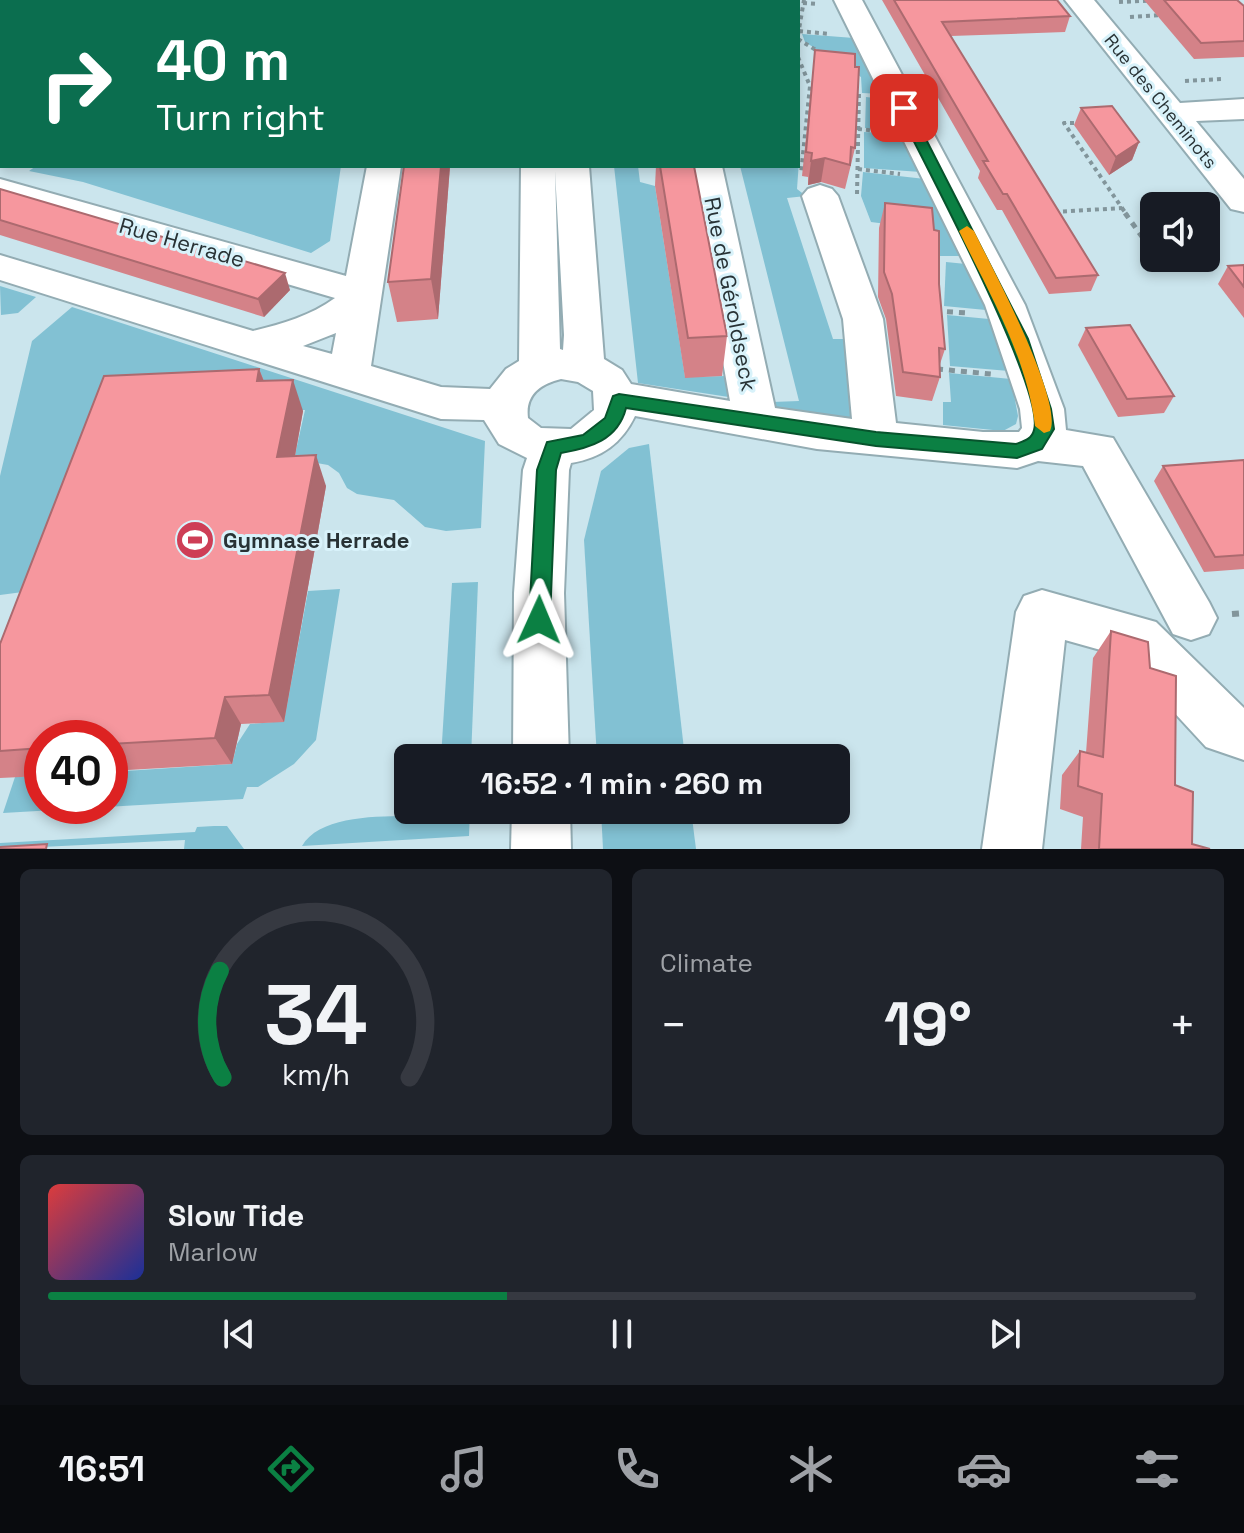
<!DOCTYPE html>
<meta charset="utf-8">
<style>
:root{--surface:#171b24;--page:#20242c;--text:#f1f3f6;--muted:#9ea1a6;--line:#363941;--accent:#0b8043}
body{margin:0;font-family:"Space Grotesk",sans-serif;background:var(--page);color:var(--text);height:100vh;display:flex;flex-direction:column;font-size:30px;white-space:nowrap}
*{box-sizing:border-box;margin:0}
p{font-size:26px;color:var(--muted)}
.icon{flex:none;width:44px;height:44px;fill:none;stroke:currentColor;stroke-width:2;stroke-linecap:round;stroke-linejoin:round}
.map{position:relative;height:849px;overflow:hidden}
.drawer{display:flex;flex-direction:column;gap:20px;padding:20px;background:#0d0f14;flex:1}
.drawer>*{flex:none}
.top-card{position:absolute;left:0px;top:0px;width:800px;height:168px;box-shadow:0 4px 12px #0003;background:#0b6e4f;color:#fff;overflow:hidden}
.buttons{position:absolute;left:1140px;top:192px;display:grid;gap:16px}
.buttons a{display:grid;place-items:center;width:80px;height:80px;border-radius:12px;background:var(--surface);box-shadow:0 4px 12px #0003;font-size:40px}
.speed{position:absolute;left:24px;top:720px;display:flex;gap:16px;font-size:40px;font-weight:700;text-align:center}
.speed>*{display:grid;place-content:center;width:104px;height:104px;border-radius:50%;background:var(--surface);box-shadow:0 4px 12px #0003;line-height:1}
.speed .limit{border:12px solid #d22;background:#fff;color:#111}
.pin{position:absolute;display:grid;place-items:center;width:68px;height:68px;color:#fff;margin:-34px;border-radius:16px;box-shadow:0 4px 12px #0006}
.me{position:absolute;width:88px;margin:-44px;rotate:1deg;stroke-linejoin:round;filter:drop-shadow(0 0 6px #0008)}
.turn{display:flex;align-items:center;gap:28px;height:168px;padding:0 24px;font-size:36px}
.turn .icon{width:104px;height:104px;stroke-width:2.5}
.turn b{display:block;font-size:56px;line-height:68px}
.big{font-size:60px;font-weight:800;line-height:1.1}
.drawer .card{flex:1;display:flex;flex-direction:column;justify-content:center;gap:12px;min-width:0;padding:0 28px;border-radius:12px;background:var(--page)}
.drawer .dial{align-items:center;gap:0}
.dial svg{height:208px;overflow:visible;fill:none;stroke:var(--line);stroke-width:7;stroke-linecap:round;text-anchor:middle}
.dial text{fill:var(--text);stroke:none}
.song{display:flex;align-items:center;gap:24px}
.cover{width:96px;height:96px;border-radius:12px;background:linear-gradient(135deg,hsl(0 70% 55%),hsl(230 70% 35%))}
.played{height:8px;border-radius:4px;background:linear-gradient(90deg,var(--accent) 40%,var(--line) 40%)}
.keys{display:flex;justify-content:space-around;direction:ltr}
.heat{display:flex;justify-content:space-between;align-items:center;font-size:44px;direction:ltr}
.drawer .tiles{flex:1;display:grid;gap:20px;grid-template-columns:1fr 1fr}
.card:last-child{grid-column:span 2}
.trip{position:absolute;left:394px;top:744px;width:456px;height:80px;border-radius:12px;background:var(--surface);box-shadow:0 4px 12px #0003;font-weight:800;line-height:80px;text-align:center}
.tabs{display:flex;height:128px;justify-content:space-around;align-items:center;background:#090b0e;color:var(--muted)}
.tabs .icon{width:56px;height:56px}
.tabs .current{color:var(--accent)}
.tabs b{font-size:36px;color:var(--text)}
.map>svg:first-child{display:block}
.green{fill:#82c1d3}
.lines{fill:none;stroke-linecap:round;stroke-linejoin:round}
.minor-casing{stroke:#93acb3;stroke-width:4}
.path-far2{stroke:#82959b;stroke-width:4;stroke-dasharray:4 4;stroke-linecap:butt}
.path-far1{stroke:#82959b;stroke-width:5;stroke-dasharray:6 6;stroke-linecap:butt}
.path{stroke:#82959b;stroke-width:6;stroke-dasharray:7 7;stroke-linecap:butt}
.minor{fill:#fff;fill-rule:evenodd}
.wall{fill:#d48288}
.shaded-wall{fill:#ac6a6f}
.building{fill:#f6979e;stroke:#ac6a6f;stroke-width:2}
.route{fill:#0b8043;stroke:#07532c;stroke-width:2}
.slow{fill:#f59e0b}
.labels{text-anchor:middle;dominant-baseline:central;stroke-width:6;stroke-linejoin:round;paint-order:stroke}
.far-street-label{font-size:18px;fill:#283235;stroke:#d8f2fa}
.street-label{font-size:22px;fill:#283235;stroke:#d8f2fa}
.poi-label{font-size:22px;font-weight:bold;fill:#283235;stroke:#d8f2fa;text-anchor:start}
</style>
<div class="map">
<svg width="1244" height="849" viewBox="0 0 1244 849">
<rect width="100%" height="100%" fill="#cbe5ed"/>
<!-- green -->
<g class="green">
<polygon points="802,34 854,38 883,94 862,93 861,77 805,42"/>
<polygon points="866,97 884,99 899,130 865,128"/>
<polygon points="864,132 902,134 921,172 864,168"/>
<polygon points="799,161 797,189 806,196 787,198 833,339 857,339 859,420 769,407 772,402 799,401 740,166 798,166"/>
<polygon points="36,166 341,166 330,241 311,253 83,182 29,171"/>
<polygon points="614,166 638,166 640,182 655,186 685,377 727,376 735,398 638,383"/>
<polygon points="863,172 925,179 961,256 940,256 934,230 871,222 861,196"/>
<polygon points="946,262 966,264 986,310 944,306"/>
<polygon points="0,286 36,297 18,313 1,315"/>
<polygon points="72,307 485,441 481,528 446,531 425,527 394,500 357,494 347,488 339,473 328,465 294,459 305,410 271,410 53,588 0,595 0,476 32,341"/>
<polygon points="947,315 989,319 1009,371 950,366"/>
<polygon points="949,373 1011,379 1018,416 1016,424 1003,431 943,425 943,402 951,402"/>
<polygon points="649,444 685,758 597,758 584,540 601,471 629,448"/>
<polygon points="478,582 471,758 441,758 452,583"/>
<polygon points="340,589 316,740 294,764 258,787 247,787 243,799 3,813 15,777 42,776 42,806 110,806 110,772 232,764 237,744 250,724 284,721 308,591"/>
<path d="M438,810H470L469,836L302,846C323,810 400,817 437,816Z"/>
<polygon points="601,810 691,810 696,849 603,849"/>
<polygon points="214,826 227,826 244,849 184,849 185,840 0,849 0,843 195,832 197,827"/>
</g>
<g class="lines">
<defs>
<g id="minor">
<rect x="546" y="0" width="28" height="2"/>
<polygon points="658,0 686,0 687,2 659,2"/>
<rect x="731" y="0" width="28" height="2"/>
<path d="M834,0H862L1025,305L1064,409L1066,430L1113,438L1209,602L1217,618L1209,634L1191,640L1173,634L1083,466L1038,461L1017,468L817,449L635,416C622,443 602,458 571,463L569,470L564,593L569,758H513L514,593L523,470L527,458L499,444L484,420L441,419L0,280V255L253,331C282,324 310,316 335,298L0,200V179L346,276L367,166H401L371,366L441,387L490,389L506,369L519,361L521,166H589L604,359L622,370L631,384L730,401L688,166H722L775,408L852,419L843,319L802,196L808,189L820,185L832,189L838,196L883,319L896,423L983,432H1019L1022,428L1020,409L985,305ZM555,171L564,335L563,350L560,349ZM336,333L332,354L303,346ZM561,379L578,382L593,391L594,410L571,429L541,428L528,418C525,395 540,384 561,379Z"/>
<polygon points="1065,0 1094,0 1180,103 1244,99 1244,119 1196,121 1244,179 1244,212 1231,209"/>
<polygon points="0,136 2,136 0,157"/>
<polygon points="1042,590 1156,622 1244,708 1244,760 1206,747 1122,656 1065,640 1042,849 982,849 1016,612 1024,596"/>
<polygon points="512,810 570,810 571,849 511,849"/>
</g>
</defs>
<!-- minor casing -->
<use href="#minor" class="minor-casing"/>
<!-- path-far2 -->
<g class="path-far2">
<polyline points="1119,2 1162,0"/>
<polyline points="803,3 818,4"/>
<polyline points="1130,17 1164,15"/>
<polyline points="799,31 830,34"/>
<polyline points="798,35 804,0"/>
<polyline points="798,39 819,52"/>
<polyline points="798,57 810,86 801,174"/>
<polyline points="1185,81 1223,79"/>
<polyline points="858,129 879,131"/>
<polyline points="858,169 900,174"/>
<polyline points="857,194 859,92"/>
<polyline points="1122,208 1127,215"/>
<polyline points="1055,212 1122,208 1064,123 1080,123"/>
</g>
<!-- path-far1 -->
<g class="path-far1">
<polyline points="1125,213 1148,245 1154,245"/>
<polyline points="1206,242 1217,241"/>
<polyline points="935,311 969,313"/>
<polyline points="937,369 991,374"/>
</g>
<!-- path -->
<polyline class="path" points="1232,614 1244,613"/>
<!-- minor -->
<use href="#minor" class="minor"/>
</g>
<!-- wall -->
<g class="wall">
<polygon points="0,0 2,2 2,83 0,83"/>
<polygon points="882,0 1057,0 1070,16 1065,32 951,36 1098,275 1091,291 1049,294 1002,210 997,210 978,178 980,171"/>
<polygon points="1144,0 1237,0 1244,6 1244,57 1194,59"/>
<polygon points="815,50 855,148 845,189 821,182 808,185 808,177 802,176"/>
<polygon points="1081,108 1139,142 1132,160 1109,175 1074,125"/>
<polygon points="450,166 438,319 397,322 388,282"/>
<polygon points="656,166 694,166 727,336 722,376 685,378 655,186"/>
<polygon points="0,189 290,290 264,317 0,235"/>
<polygon points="885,203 934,230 945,349 940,364 940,377 932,401 896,396 886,319 878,297 879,228"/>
<polygon points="1244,265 1244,318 1218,284 1228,266"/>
<polygon points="1086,328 1174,396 1164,413 1118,417 1078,345"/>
<polygon points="259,369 264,381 303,411 295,456 326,486 284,722 241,724 232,764 110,771 110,738 42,738 42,776 0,778 0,644"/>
<polygon points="1244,460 1244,569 1204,572 1154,481 1163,466"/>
<polygon points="1111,631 1150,668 1175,785 1192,844 1210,849 1081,849 1083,817 1060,809 1062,775 1080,751 1086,753 1093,658"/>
</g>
<!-- shaded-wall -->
<g class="shaded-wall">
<polygon points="1139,142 1132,160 1109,175 1116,157"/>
<polygon points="825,158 821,182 808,185 811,161"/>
<polygon points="441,166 450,166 438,319 431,279"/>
<polygon points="285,273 290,290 264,317 258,299"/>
<polygon points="259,369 271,400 257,381"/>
<polygon points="293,380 303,411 289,488 277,457"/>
<polygon points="316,455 326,486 284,722 269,695"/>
<polygon points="225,697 241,724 232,764 215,738"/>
</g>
<!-- building -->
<g class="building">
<polygon points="0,0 449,0 450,2 2,2 2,67 0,67"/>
<polygon points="632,0 663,0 663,2 633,2"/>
<rect x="756" y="0" width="40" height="2"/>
<polygon points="894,0 1057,0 1070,16 942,22 1098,275 1056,278 1007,194 1003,194 983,161 988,161"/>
<polygon points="1164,0 1237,0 1244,6 1244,41 1201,43"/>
<polygon points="815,50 855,54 855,67 859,67 855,148 851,147 850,165 825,158 811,161 812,153 806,152"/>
<polygon points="1112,106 1139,142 1116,157 1081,108"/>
<polygon points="404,166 441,166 431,279 388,282"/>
<polygon points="660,166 694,166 727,336 688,338"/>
<polygon points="0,189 285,273 258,299 0,220"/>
<polygon points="885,203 932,208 934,230 939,231 939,284 945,349 939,348 940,377 903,372 892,294 884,272"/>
<polygon points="1244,265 1244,287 1228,266"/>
<polygon points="1130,325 1174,396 1127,399 1086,328"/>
<polygon points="259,369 257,381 293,380 277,457 316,455 269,695 225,697 215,738 110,744 110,738 42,738 42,748 0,751 0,644 104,376"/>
<polygon points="1244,460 1244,555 1215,557 1163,466"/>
<polygon points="1111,631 1148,642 1150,668 1176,676 1175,785 1193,792 1192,844 1210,849 1099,849 1102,794 1078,786 1080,751 1103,757"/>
<polygon points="47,844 46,849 0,849 0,847"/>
</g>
<!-- route -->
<path class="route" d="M904,104L910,108L1028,339L1051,409L1054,429L1042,449L1017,458L876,446L626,408C618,440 590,448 561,453L556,470L550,620L547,627L539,629L532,627L529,620L537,470L547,442L583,435L605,418L613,396L619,394L876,432L1016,444C1024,441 1032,439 1034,430C1046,390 921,157 897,108Z"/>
<!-- slow -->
<path class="slow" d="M967,226L974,231C990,264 1064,401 1050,431L1044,433L1035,426C1027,357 989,293 959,231Z"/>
<!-- icons -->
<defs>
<symbol id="stadium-disc" viewBox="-11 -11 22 22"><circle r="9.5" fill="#ce3e56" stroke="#d8f2fa"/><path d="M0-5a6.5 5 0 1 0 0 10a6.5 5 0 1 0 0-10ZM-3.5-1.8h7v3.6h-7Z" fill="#fff"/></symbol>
</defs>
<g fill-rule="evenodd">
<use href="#stadium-disc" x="173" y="518" width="44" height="44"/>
</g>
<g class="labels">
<!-- far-street labels -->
<g class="far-street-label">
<text transform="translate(1161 101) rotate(51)">Rue des Cheminots</text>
</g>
<!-- street labels -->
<g class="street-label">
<text transform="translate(182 242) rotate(16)">Rue Herrade</text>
<text transform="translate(731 294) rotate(79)">Rue de Géroldseck</text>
</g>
<!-- poi labels -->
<g class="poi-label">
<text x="223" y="540">Gymnase Herrade</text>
</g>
</g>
</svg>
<div class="buttons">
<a><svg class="icon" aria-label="sound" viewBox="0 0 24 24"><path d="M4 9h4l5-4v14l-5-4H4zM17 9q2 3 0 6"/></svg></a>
</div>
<div class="speed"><div class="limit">40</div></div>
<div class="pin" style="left:904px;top:108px;background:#d93025"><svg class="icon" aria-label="arrive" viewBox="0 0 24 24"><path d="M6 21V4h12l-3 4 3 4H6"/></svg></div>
<svg class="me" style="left:539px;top:620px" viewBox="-20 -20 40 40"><path d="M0-17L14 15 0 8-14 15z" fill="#0b8043" stroke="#fff" stroke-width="4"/></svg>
<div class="trip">16:52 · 1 min · 260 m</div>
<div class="top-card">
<div class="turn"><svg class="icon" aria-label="right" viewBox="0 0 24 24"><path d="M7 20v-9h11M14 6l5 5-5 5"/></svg><div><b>40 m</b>Turn right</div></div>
</div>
</div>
<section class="drawer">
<div class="tiles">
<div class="card dial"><svg viewBox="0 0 100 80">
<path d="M14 69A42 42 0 1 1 86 69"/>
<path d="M14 69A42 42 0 0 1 13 28" stroke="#0b8043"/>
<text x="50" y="56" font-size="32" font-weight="700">34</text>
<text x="50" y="72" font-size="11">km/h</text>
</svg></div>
<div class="card"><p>Climate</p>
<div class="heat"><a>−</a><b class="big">19°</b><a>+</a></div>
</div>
<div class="card">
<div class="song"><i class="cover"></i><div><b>Slow Tide</b><p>Marlow</p></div></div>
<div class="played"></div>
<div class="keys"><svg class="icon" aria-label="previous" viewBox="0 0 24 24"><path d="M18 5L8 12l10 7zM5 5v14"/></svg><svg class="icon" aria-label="pause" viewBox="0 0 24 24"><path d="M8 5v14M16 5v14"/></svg><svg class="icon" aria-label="next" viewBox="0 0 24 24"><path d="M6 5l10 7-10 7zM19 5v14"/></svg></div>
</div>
</div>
</section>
<nav class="tabs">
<b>16:51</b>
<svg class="icon current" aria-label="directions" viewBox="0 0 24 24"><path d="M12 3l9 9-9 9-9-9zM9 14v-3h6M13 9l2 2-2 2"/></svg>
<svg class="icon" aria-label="music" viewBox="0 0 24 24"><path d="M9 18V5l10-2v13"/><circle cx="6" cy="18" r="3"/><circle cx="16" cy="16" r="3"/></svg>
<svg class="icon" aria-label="phone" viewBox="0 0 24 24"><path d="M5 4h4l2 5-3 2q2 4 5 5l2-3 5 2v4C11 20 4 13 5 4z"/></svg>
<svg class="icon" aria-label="climate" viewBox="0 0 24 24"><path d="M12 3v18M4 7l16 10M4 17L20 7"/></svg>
<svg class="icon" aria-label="car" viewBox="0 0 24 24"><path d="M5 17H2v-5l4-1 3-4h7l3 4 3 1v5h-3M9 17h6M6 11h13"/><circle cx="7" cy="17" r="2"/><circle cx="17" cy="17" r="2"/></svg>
<svg class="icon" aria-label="filters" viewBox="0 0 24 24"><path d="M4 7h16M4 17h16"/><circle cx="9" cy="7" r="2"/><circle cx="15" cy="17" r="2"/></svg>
</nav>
